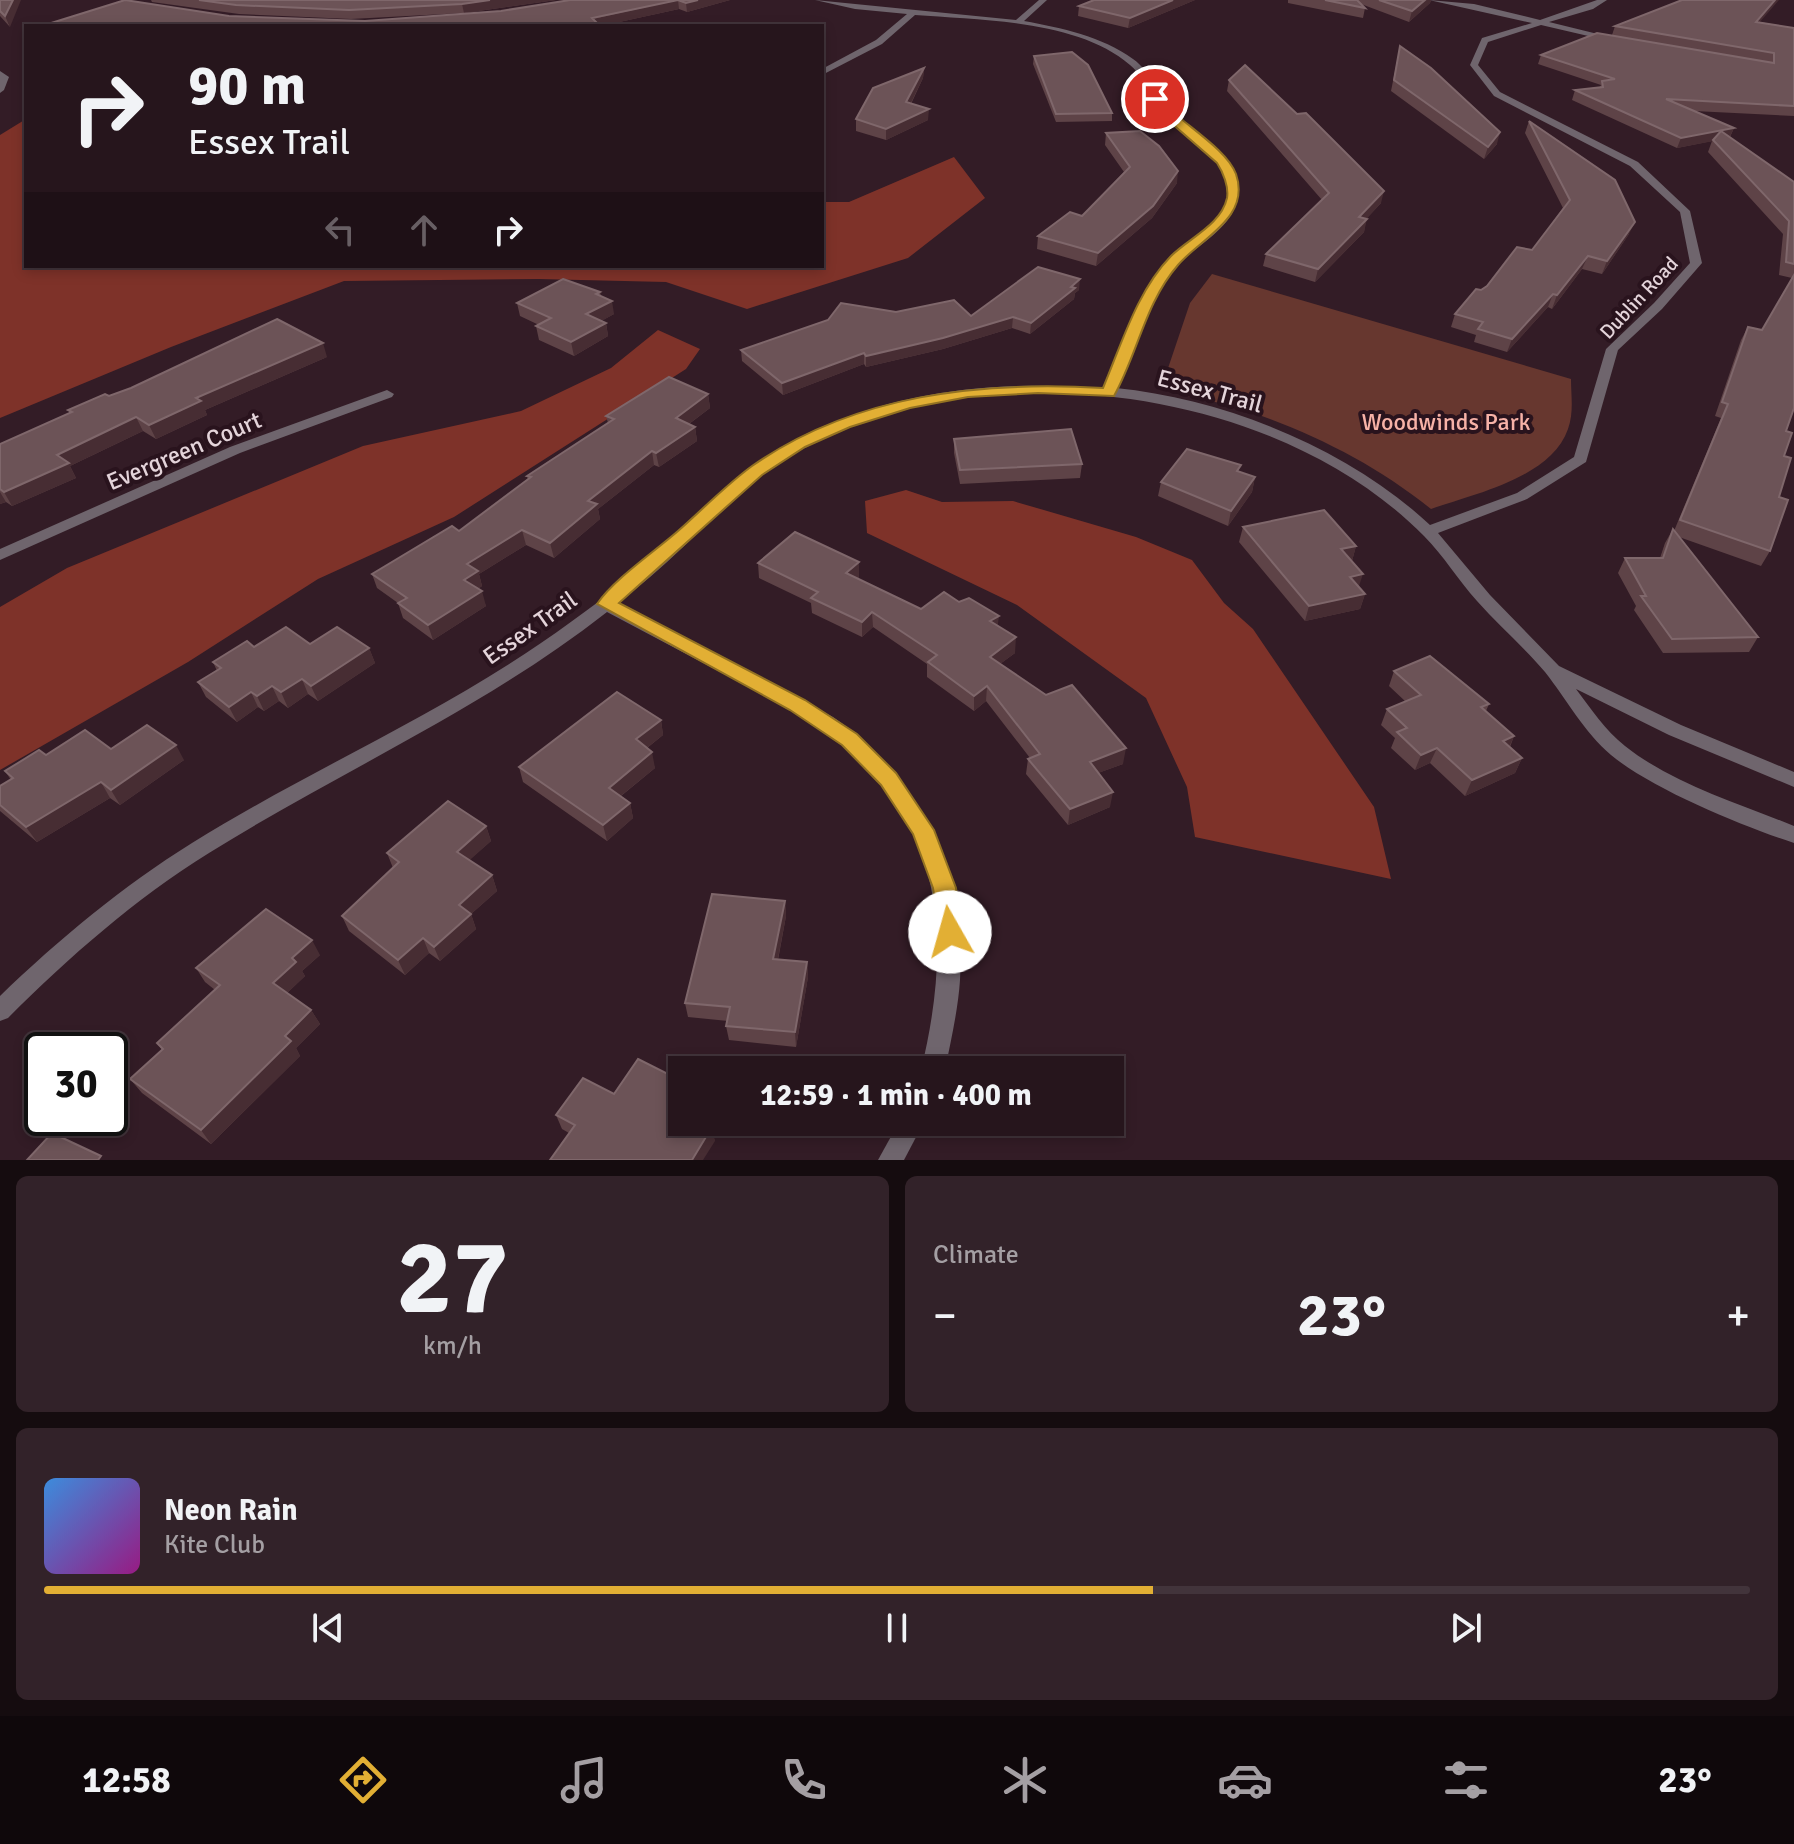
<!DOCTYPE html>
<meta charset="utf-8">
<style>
:root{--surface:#26151c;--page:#322229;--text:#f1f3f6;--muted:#a49fa3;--line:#42343b;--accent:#e2af34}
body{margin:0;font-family:Signika,sans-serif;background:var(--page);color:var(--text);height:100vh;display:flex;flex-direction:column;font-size:30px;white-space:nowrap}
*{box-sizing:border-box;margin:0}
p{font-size:26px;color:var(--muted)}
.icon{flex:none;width:44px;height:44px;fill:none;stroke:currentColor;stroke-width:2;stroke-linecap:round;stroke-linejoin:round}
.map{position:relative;height:1160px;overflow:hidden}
.details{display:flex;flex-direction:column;gap:16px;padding:16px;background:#150c0f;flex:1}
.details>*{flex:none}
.hud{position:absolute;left:24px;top:24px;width:800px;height:244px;border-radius:0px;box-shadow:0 4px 12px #0003,0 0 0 2px var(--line);background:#26151c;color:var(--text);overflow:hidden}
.speed{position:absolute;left:24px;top:1032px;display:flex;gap:16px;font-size:40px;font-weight:700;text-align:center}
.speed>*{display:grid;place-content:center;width:104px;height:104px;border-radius:50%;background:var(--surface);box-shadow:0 4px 12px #0003,0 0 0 2px var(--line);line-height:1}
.speed .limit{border:4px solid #111;border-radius:12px;background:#fff;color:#111}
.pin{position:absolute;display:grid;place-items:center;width:68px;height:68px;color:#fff;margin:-34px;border:4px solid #fff;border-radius:50%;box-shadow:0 2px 8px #0007}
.me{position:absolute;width:88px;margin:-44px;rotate:353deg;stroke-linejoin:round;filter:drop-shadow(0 0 6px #0008)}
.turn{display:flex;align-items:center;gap:28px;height:168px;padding:0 32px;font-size:36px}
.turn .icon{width:104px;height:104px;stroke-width:2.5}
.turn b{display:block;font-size:56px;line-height:68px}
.lanes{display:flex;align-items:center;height:76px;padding:0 32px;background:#0003;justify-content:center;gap:40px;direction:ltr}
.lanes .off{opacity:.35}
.big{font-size:60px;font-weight:700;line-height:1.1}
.details .widget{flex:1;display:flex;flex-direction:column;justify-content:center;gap:12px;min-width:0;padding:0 28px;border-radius:12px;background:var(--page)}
.details .dial{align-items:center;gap:0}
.dial b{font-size:104px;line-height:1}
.song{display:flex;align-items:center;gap:24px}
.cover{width:96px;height:96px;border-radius:12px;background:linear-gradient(135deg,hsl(210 70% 55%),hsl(310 70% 35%))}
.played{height:8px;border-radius:4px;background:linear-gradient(90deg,var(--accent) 65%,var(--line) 65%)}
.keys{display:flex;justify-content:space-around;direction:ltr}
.heat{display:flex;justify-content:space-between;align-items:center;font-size:44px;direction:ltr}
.details .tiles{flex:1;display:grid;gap:16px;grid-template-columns:1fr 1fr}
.widget:last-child{grid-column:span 2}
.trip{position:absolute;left:668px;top:1056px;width:456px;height:80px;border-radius:0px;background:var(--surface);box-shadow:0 4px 12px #0003,0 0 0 2px var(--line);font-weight:700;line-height:80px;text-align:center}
.dock{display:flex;height:128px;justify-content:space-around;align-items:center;background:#0f080b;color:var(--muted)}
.dock .icon{width:56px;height:56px}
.dock .current{color:var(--accent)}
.dock b{font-size:36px;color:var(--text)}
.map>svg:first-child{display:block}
.green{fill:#67372f}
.forest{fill:#7e3229}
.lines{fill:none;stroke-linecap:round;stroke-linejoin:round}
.minor{fill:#6f656d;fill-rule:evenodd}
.wall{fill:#5e4347}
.shaded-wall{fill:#472d33}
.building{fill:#6c5357;stroke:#7f676b;stroke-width:2}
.route{fill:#e2af34;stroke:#937222;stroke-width:2}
.labels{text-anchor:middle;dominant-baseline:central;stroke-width:8;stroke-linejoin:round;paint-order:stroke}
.far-street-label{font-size:20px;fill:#e4d4da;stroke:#29131d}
.street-label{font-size:24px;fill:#e4d4da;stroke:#29131d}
.park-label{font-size:24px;fill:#f7b2a7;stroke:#29131d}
</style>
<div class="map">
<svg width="1794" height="1160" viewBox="0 0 1794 1160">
<rect width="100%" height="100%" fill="#331c26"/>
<!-- green -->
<path class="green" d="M1212,274L1571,379C1571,396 1574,412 1568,429C1551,478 1474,494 1431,509C1372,462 1310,432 1239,408C1216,400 1183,399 1162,386L1190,303Z"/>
<!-- forest -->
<g class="forest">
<polygon points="26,119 26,266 822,266 822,202 849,202 954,157 985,198 908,258 747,309 666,282 539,279 344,281 171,347 0,418 0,135"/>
<polygon points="658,330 700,349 686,369 454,517 318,579 188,662 0,770 0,607 67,568 363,446 521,411 611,368"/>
<polygon points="906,490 942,502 1013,501 1136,537 1192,560 1224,603 1253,629 1374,807 1391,879 1195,837 1187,787 1146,698 1017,605 867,533 865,501"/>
</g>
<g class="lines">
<!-- minor -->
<g class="minor">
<path d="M815,0L1016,20L1039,0H1047L1024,21C1062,28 1101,36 1133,59C1152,72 1158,97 1172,113C1194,139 1249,159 1237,202C1227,235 1186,250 1166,277C1143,310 1131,351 1116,388C1226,399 1349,449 1430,525L1517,493L1574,457L1606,349L1654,303L1690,263L1680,212L1630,166L1494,96L1470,65L1482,38L1532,23L1429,0L1474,4L1540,20L1597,0H1607L1593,9L1549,22L1614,38V42L1541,25L1488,42L1478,65L1500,92L1638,162L1690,211L1702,263L1662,309L1618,350L1586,462L1527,499L1438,533L1490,595L1559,666L1681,725L1794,772V787L1669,735L1576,689C1591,709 1605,730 1625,746C1673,784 1738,803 1794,826V843C1742,826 1652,789 1611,755C1584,732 1567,700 1545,672C1524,647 1499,626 1477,601C1458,580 1444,556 1424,536C1290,400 1041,358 865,422C852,427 838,431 826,437C801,450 775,463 753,480C727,501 706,526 682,548C661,568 640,586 618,603L833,717C920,776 966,876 960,980C958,1010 951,1040 945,1070H921C951,947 947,828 841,742C816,721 786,707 758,692C708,665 657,639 607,612C482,710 342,770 209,853C135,899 69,957 8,1018L0,1021V996C59,939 123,886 192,843C306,772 430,719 541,643C582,615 622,585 659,552C687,527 711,499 740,476C763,458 791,443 818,430C906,388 1007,381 1103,388C1121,345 1135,299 1166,263C1184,242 1222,228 1227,198C1233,164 1198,147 1177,128C1156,111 1150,82 1130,65C1078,20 980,20 915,15L882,44L822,75V69L876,40L907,14L855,9Z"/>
<polygon points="0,71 9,77 4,90 0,93"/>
<polygon points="387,390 394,394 392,397 240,453 0,560 0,549 230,447"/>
<polygon points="899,1122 924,1122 904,1160 878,1160"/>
</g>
</g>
<!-- wall -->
<g class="wall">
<polygon points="0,0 10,27 0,16"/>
<polygon points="151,0 556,0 464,13 351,19 239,14 152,2"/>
<polygon points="570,0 730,0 687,12 679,9 601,26 49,26 48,24 229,16 365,21 501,11"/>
<polygon points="1195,0 1128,28 1078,16 1079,6"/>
<polygon points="1288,0 1431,0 1430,3 1409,22 1361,4 1365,8 1363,18 1288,3"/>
<polygon points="1760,22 1794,28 1794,116 1694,111 1734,128 1730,137 1794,182 1794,408 1786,431 1779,497 1770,551 1761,566 1679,537 1758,637 1749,652 1663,653 1634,610 1636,606 1618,573 1625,558 1660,558 1665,543 1673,529 1674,531 1721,418 1715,416 1741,340 1748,327 1762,330 1792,278 1779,275 1783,234 1708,152 1712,141 1677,148 1572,100 1575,90 1600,87 1601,85 1538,64 1541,55 1612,35 1615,26"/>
<polygon points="1400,46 1497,144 1484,159 1391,91"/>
<polygon points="1034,56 1112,113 1112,121 1056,122 1033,64"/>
<polygon points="924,68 923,78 911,104 928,120 886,140 856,131 856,119"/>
<polygon points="1229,80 1381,203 1366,219 1364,232 1315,282 1263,266 1266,254 1322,200 1227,91"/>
<polygon points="1529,121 1629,234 1602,274 1582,269 1552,309 1548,307 1507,352 1474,342 1476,335 1451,327 1455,314 1481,290 1532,250 1563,208 1525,133"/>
<polygon points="1106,133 1177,183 1152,218 1096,266 1037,249 1038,236 1082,216 1124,172 1105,145"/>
<polygon points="1079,290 1075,293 1074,299 1030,334 1012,328 943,349 866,367 864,364 783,395 742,361 741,350 896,312 971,316"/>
<polygon points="600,292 601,296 614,314 601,321 606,323 608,336 574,356 539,340 536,326 539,325 520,316 517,303"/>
<polygon points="327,357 205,410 207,415 156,439 143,431 70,466 76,478 12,506 6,502 0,504 0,444 70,413 68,410 131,388"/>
<polygon points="708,394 710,408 689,424 695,427 697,441 659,467 654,465 598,509 600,519 554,558 526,545 479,574 482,586 478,589 486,606 433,640 403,618 398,603 377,588 372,574 459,531 528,480 527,476 608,423 606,416"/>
<polygon points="954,439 1082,464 1080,478 960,484 954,453"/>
<polygon points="1240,472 1255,477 1252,492 1228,526 1158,496 1161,482"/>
<polygon points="1243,527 1356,546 1352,561 1359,587 1365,594 1360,609 1305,621 1239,542"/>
<polygon points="758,563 859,577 857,579 921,609 998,626 1015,653 1000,664 1123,764 1098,773 1110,807 1068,825 1026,774 1028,759 1030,758 986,701 974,711 927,677 927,664 873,627 862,637 812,613 811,603 759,578"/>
<polygon points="310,644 369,648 375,663 318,701 308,694 288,708 279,701 264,711 258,707 237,722 206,697 198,682 217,671 213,662 254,647"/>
<polygon points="1394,671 1489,704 1486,711 1514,736 1510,747 1522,758 1515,773 1465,796 1430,763 1415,770 1391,748 1395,738 1381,725 1387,709 1406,702 1389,686"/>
<polygon points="661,720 663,735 647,748 655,768 621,796 630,803 633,818 607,841 523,782 519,767"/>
<polygon points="111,749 184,760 120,805 110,798 37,842 0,811 0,786 11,780 5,771 46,755"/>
<polygon points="486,826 491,841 469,860 492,875 497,891 471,914 476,929 440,961 429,953 405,975 349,931 342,916 393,868 387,853"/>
<polygon points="785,901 786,916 778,960 807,962 808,977 796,1047 729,1040 726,1026 728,1021 688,1017 685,1003"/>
<polygon points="320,955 302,971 305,976 287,993 311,1010 320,1024 296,1048 300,1056 211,1144 142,1093 130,1079 162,1050 157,1043 215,990 205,982 196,968"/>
<polygon points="614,1094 708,1125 715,1141 569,1133 562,1129 556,1115"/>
</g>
<!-- shaded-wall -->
<g class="shaded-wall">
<polygon points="13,0 21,0 10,27 5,16"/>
<polygon points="490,0 556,0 464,13 462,4"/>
<polygon points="678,0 679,9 601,26 562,26"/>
<polygon points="698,0 730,0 687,12 686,3"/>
<polygon points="1173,0 1195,0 1128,28 1130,18"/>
<polygon points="1425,0 1431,0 1430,3 1409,22 1412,11"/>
<polygon points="1775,0 1779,0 1752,31 1756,22"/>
<polygon points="924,68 923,78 906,113 906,102"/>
<polygon points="929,109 928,120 886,140 886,129"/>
<polygon points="1734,128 1729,138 1677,148 1681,138"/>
<polygon points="1500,132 1497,144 1484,159 1488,147"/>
<polygon points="1178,171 1177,183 1152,218 1096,266 1098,253"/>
<polygon points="1384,191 1381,203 1356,230 1359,217"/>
<polygon points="1367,219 1364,232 1315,282 1318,269"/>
<polygon points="1635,222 1629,234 1602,274 1607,261"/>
<polygon points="1588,256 1582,269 1552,309 1557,295"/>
<polygon points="1080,279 1079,290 1075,293 1074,299 1030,334 1031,323"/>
<polygon points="1553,294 1548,307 1507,352 1512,339"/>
<polygon points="612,301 614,314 589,328 586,314"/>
<polygon points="1013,317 1012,328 943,349 866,367 866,356"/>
<polygon points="606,323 608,336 574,356 571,342"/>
<polygon points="323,343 327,357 205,410 207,415 156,439 149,425 196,398"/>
<polygon points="864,353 864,364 783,395 782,383"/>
<polygon points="708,394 710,408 678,432 676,418"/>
<polygon points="136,417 143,431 70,466 76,478 12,506 4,492 57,455"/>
<polygon points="695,427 697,441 659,467 656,453"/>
<polygon points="652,451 654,465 598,509 600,519 554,558 550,543 588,501"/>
<polygon points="1255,477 1252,492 1228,526 1231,511"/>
<polygon points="0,492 6,502 0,504"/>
<polygon points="522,530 526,545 479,574 482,586 469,595 464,580 467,564"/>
<polygon points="1356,546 1352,561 1341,549"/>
<polygon points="859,562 859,577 846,588 846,573"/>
<polygon points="1363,574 1358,589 1350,577"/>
<polygon points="482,591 486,606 433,640 428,625"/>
<polygon points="1365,594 1360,609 1305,621 1309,606"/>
<polygon points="872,612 873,627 862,637 862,622"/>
<polygon points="999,616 997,631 990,621"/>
<polygon points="1016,637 1015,653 989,672 990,657"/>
<polygon points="369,648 375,663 318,701 311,686"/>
<polygon points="302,679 308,694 288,708 281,692"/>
<polygon points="272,686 279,701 264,711 257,696"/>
<polygon points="987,686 986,701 974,711 974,696"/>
<polygon points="251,692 258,707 237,722 229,707"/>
<polygon points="661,720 663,735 639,754 636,739"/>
<polygon points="1514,736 1507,752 1503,741"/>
<polygon points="176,745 184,760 120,805 111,790"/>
<polygon points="1126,748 1123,764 1087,777 1090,762"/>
<polygon points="1437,748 1430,763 1415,770 1421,755"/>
<polygon points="652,752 655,768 612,803 609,788"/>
<polygon points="1522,758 1515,773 1465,796 1472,780"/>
<polygon points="101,782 110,798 37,842 26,827"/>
<polygon points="1113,792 1110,807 1068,825 1070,809"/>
<polygon points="630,803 633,818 607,841 603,825"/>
<polygon points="486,826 491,841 462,867 457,852"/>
<polygon points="492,875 497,891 471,914 476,929 440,961 434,947 459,905"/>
<polygon points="785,901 786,916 775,974 773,959"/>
<polygon points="423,938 429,953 405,975 398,960"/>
<polygon points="312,940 320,955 302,971 305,976 282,998 273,983 292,958"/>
<polygon points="807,962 808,977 796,1047 795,1032"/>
<polygon points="311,1010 320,1024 296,1048 300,1056 211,1144 201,1130 285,1036"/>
<polygon points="712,1127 715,1141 703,1160 692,1160"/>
</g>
<!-- building -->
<g class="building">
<polygon points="0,0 13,0 5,16 0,11"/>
<polygon points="125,0 229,16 365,21 501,11 570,0 698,0 686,3 678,0 592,18 597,23 562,26 63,26 48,24"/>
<polygon points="199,0 490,0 462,4 349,10 236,5"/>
<polygon points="1094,0 1173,0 1130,18 1079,6"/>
<polygon points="1325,0 1357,0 1365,8"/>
<polygon points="1379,0 1425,0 1412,11"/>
<polygon points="1682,0 1775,0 1756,22 1794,28 1794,106 1666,99 1734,128 1681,138 1575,90 1603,87 1602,81 1615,79 1541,55 1597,33 1774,63 1774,53 1615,26"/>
<polygon points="1400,46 1431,68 1500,132 1488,147 1394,80"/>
<polygon points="1072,52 1088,65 1112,113 1056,114 1034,56"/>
<polygon points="1245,65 1297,114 1306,113 1384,191 1359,217 1367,219 1318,269 1266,254 1329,193 1229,80"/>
<polygon points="924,68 906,102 929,109 886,129 856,119 873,88"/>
<polygon points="1529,121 1615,180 1635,222 1607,261 1588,256 1557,295 1553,294 1512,339 1478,329 1483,322 1455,314 1476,289 1481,290 1487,286 1517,247 1532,250 1570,200"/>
<polygon points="1140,131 1159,146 1178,171 1153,206 1098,253 1038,236 1070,212 1082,216 1130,167 1106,133"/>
<polygon points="1721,131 1794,182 1794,264 1786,262 1789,221 1713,140"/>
<polygon points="1038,267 1080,279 1071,287 1075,288 1031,323 1013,317 943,338 866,356 864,353 782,383 741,350 828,320 841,303 896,312 954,300 971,316"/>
<polygon points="1794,275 1794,408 1786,431 1792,433 1784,456 1791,458 1779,497 1788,500 1770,551 1680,520 1728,404 1722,402 1748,327 1762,330"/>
<polygon points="563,279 600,292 596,294 612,301 586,314 606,323 571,342 536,326 551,318 517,303"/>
<polygon points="277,319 323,343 196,398 201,401 149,425 136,417 57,455 69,463 4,492 0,489 0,444 72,412 68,410 105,394 109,396 131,388"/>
<polygon points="669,377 708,394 676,418 695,427 656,453 652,451 588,501 597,504 550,543 522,530 467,564 478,571 464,580 482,591 428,625 398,603 407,598 372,574 452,526 459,531 531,477 527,476 614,419 606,416"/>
<polygon points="1071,429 1082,464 960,470 954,439"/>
<polygon points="1187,449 1241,465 1237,471 1255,477 1231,511 1161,482"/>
<polygon points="1324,510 1356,546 1341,549 1363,574 1350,577 1365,594 1309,606 1243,527"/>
<polygon points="1673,529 1758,637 1672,639 1641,596 1646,596 1625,558 1663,558"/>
<polygon points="795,532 859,562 846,573 921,609 944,592 959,602 969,598 999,616 990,621 1016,637 990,657 1046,695 1072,685 1126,748 1090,762 1113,792 1070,809 1028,759 1040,754 987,686 974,696 928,662 937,655 872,612 862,622 811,598 818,592 758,563"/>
<polygon points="286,627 310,644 337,627 369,648 311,686 302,679 281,692 272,686 257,696 251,692 229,707 198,682 221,668 213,662 247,641 254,647"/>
<polygon points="1430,656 1489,704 1481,707 1514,736 1503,741 1522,758 1472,780 1437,748 1421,755 1397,732 1407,728 1387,709 1421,695 1394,671"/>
<polygon points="617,692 661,720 636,739 652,752 609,788 630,803 603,825 519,767"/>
<polygon points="147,725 176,745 111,790 101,782 26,827 0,805 0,786 13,778 5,771 39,750 46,755 85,730 111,749"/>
<polygon points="448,801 486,826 457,852 492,875 459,905 471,914 434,947 423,938 398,960 342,916 399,862 387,853"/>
<polygon points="712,894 785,901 773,959 807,962 795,1032 726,1026 730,1007 685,1003"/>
<polygon points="266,909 312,940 292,958 296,962 273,983 311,1010 285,1036 291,1041 201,1130 130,1079 163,1049 157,1043 220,985 196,968"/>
<polygon points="638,1059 682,1081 682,1122 702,1122 712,1127 692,1160 550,1160 575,1125 556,1115 583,1078 614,1094"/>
<polygon points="52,1133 101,1156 98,1160 27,1160"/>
</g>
<!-- route -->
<path class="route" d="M1151,97H1158C1177,121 1226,147 1236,174C1251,218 1201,238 1178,265C1145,303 1138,353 1114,396L1038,393L968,397L910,408L850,427L805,447L762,475L619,603L805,700L857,734L896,773L934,830L956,888L962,932L958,939L950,942L941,939L933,888L913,834L881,785L842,745L790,710L597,604C614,579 654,552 678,531C703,509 726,485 752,466C855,394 981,381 1103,388C1122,343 1137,291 1171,256C1189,238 1221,225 1227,198C1229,187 1223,172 1217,163L1161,114Z"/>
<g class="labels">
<!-- far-street labels -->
<g class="far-street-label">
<text transform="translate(1639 298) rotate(-47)">Dublin Road</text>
</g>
<!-- street labels -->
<g class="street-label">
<text transform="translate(1210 391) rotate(15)">Essex Trail</text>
<text transform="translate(184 451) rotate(-23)">Evergreen Court</text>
<text transform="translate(530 628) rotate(-35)">Essex Trail</text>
</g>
<!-- park labels -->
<g class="park-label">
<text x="1446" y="422">Woodwinds Park</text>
</g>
</g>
</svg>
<div class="speed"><div class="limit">30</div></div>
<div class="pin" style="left:1155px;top:99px;background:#d93025"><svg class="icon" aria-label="arrive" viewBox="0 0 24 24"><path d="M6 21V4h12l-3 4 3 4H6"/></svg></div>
<svg class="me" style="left:950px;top:932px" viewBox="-20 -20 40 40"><circle r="19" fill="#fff"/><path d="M0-13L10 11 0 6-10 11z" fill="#e2af34"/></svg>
<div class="trip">12:59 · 1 min · 400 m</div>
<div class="hud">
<div class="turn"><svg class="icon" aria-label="right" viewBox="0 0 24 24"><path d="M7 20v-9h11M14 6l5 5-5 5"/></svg><div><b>90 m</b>Essex Trail</div></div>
<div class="lanes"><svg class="icon off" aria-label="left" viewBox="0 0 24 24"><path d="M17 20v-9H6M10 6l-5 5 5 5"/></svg><svg class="icon off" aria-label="ahead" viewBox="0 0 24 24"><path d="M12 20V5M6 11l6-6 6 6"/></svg><svg class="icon" aria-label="right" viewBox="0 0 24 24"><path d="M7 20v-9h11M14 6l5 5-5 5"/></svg></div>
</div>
</div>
<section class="details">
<div class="tiles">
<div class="widget dial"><b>27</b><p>km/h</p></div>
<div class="widget"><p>Climate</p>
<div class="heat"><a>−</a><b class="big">23°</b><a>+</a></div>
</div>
<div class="widget">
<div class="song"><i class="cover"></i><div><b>Neon Rain</b><p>Kite Club</p></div></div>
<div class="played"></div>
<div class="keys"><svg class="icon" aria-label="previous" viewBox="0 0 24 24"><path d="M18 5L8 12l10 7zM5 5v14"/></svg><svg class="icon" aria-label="pause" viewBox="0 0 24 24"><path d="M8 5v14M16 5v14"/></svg><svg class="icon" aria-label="next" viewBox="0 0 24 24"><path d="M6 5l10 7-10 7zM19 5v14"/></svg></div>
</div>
</div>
</section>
<nav class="dock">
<b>12:58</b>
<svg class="icon current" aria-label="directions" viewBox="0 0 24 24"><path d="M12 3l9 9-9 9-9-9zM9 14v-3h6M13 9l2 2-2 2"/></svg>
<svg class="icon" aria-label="music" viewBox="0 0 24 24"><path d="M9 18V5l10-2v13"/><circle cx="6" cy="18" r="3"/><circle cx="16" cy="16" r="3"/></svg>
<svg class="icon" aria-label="phone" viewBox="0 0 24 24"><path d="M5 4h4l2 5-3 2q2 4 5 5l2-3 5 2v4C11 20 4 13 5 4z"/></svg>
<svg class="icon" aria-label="climate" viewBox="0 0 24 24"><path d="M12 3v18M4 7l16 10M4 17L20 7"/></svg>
<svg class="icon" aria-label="car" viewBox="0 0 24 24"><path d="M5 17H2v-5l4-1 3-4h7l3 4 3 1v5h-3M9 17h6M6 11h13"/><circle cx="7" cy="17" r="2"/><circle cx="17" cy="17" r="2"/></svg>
<svg class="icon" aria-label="filters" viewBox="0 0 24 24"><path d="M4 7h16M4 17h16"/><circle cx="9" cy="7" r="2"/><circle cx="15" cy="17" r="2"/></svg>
<b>23°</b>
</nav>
